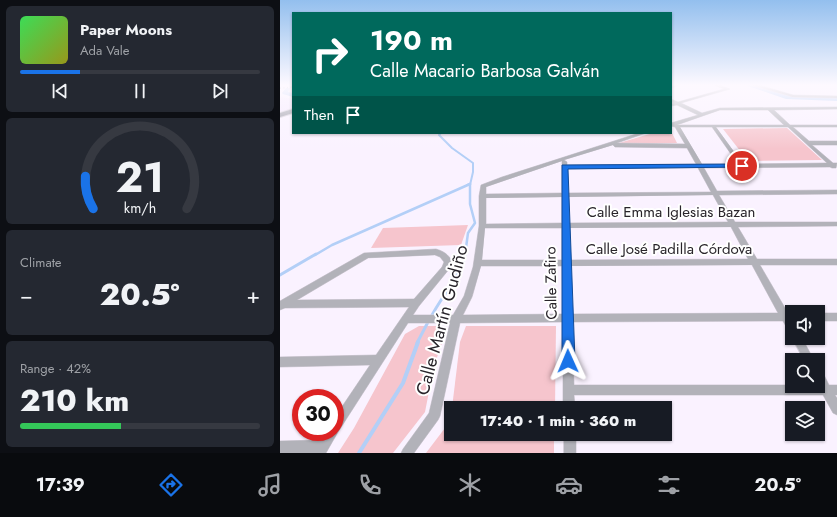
<!DOCTYPE html>
<meta charset="utf-8">
<style>
:root{--surface:#171b24;--page:#242831;--text:#f1f3f6;--muted:#9ea1a6;--line:#363941;--accent:#1a73e8}
body{margin:0;font-family:Jost,sans-serif;background:var(--page);color:var(--text);height:100vh;display:flex;flex-direction:column;font-size:15px;white-space:nowrap}
*{box-sizing:border-box;margin:0}
p{font-size:13px;color:var(--muted)}
.icon{flex:none;width:22px;height:22px;fill:none;stroke:currentColor;stroke-width:2;stroke-linecap:round;stroke-linejoin:round}
.map{position:relative;flex:1;overflow:hidden}
.side{display:flex;flex-direction:column;gap:6px;padding:6px;background:#0d0f14;width:280px}
.side>*{flex:none}
.top-card{position:absolute;left:12px;top:12px;width:380px;height:122px;border-radius:0px;box-shadow:0 1px 3px #0004;background:#00695c;color:#fff;overflow:hidden}
.buttons{position:absolute;left:505px;top:305px;display:grid;gap:8px}
.buttons a{display:grid;place-items:center;width:40px;height:40px;border-radius:0px;background:var(--surface);box-shadow:0 1px 3px #0004;font-size:20px}
.speed{position:absolute;left:12px;top:389px;display:flex;gap:8px;font-size:20px;font-weight:700;text-align:center}
.speed>*{display:grid;place-content:center;width:52px;height:52px;border-radius:50%;background:var(--surface);box-shadow:0 1px 3px #0004;line-height:1}
.speed .limit{border:6px solid #d22;background:#fff;color:#111}
.pin{position:absolute;display:grid;place-items:center;width:34px;height:34px;color:#fff;margin:-17px;border:2px solid #fff;border-radius:50%;box-shadow:0 1px 4px #0007}
.me{position:absolute;width:44px;margin:-22px;rotate:359deg;stroke-linejoin:round;filter:drop-shadow(0 0 3px #0008)}
.turn{display:flex;align-items:center;gap:14px;height:84px;padding:0 12px;font-size:18px}
.turn .icon{width:52px;height:52px;stroke-width:2.5}
.turn b{display:block;font-size:28px;line-height:34px}
.then{display:flex;align-items:center;height:38px;padding:0 12px;background:#0003;gap:8px;font-size:15px}
.big{font-size:30px;font-weight:800;line-height:1.1}
.side .widget{flex:1;display:flex;flex-direction:column;justify-content:center;gap:6px;min-width:0;padding:0 14px;border-radius:6px;background:var(--page)}
.side .dial{align-items:center;gap:0}
.dial svg{height:104px;overflow:visible;fill:none;stroke:var(--line);stroke-width:7;stroke-linecap:round;text-anchor:middle}
.dial text{fill:var(--text);stroke:none}
.song{display:flex;align-items:center;gap:12px}
.cover{width:48px;height:48px;border-radius:6px;background:linear-gradient(135deg,hsl(130 70% 55%),hsl(60 70% 35%))}
.played{height:4px;border-radius:2px;background:linear-gradient(90deg,var(--accent) 25%,var(--line) 25%)}
.keys{display:flex;justify-content:space-around;direction:ltr}
.heat{display:flex;justify-content:space-between;align-items:center;font-size:22px;direction:ltr}
.charge{height:6px;border-radius:3px;background:linear-gradient(90deg,#34c759 42%,var(--line) 0)}
.trip{position:absolute;left:164px;top:401px;width:228px;height:40px;border-radius:0px;background:var(--surface);box-shadow:0 1px 3px #0004;font-weight:800;line-height:40px;text-align:center}
.tabs{display:flex;height:64px;justify-content:space-around;align-items:center;background:#090b0e;color:var(--muted)}
.tabs .icon{width:28px;height:28px}
.tabs .active{color:var(--accent)}
.tabs b{font-size:18px;color:var(--text)}
main{display:flex;flex:1;min-height:0}
.map>svg:first-child{display:block}
.built{fill:#f5e7fe}
.green{fill:#f6c5cd}
.lines{fill:none;stroke-linecap:round;stroke-linejoin:round}
.stream-far3{stroke:#b3cff7;stroke-width:2}
.stream-far2{stroke:#b3cff7;stroke-width:2.5}
.stream-far1{stroke:#b3cff7;stroke-width:3}
.stream{stroke:#b3cff7;stroke-width:4}
.canal{fill:#b3cff7;fill-rule:evenodd}
.minor-casing{stroke:#d4cdd9;stroke-width:1}
.secondary-casing{stroke:#d4cdd9;stroke-width:2}
.minor{fill:#b2b2b9;fill-rule:evenodd}
.secondary{fill:#91919c;fill-rule:evenodd}
.rail{stroke:#78727b;stroke-width:1.5;stroke-dasharray:1 2.5;stroke-linecap:butt}
.route{fill:#1a73e8;stroke:#114b97}
.labels{text-anchor:middle;dominant-baseline:central;stroke-width:4;stroke-linejoin:round;paint-order:stroke}
.street-label{font-size:15px;fill:#28242a;stroke:#fff}
.near-street-label{font-size:18px;fill:#28242a;stroke:#fff}
</style>
<main>
<section class="side">
<div class="widget">
<div class="song"><i class="cover"></i><div><b>Paper Moons</b><p>Ada Vale</p></div></div>
<div class="played"></div>
<div class="keys"><svg class="icon" aria-label="previous" viewBox="0 0 24 24"><path d="M18 5L8 12l10 7zM5 5v14"/></svg><svg class="icon" aria-label="pause" viewBox="0 0 24 24"><path d="M8 5v14M16 5v14"/></svg><svg class="icon" aria-label="next" viewBox="0 0 24 24"><path d="M6 5l10 7-10 7zM19 5v14"/></svg></div>
</div>
<div class="widget dial"><svg viewBox="0 0 100 80">
<path d="M14 69A42 42 0 1 1 86 69"/>
<path d="M14 69A42 42 0 0 1 8 44" stroke="#1a73e8"/>
<text x="50" y="56" font-size="32" font-weight="700">21</text>
<text x="50" y="72" font-size="11">km/h</text>
</svg></div>
<div class="widget"><p>Climate</p>
<div class="heat"><a>−</a><b class="big">20.5°</b><a>+</a></div>
</div>
<div class="widget"><p>Range · 42%</p><b class="big">210 km</b><div class="charge"></div></div>
</section>
<div class="map">
<svg width="557" height="453" viewBox="0 0 557 453">
<rect width="100%" height="100%" fill="#faf2ff"/>
<!-- built -->
<polygon class="built" points="0,97 13,99 13,108 0,113"/>
<!-- green -->
<g class="green">
<polygon points="507,128 542,160 468,161 443,129"/>
<polygon points="391,131 397,143 339,143 373,133 391,133"/>
<polygon points="188,225 181,245 91,248 103,228"/>
<polygon points="139,326 157,326 160,330 162,343 154,366 145,412 113,453 58,453 74,428 125,334"/>
<polygon points="186,326 276,326 275,408 172,408 180,342"/>
<polygon points="171,420 171,434 274,434 274,453 146,453"/>
</g>
<g class="lines">
<!-- stream-far3 -->
<g class="stream-far3">
<polyline points="161,133 159,135 172,148 193,163 193,172 190,185"/>
<polyline points="187,185 190,184"/>
</g>
<!-- stream-far2 -->
<g class="stream-far2">
<polyline points="35,255 52,245 190,184"/>
<polyline points="185,255 188,233 195,223 190,204 190,184"/>
</g>
<!-- stream-far1 -->
<g class="stream-far1">
<polyline points="0,275 36,254"/>
<path d="M151,317C161,297 182,274 185,254"/>
<polyline points="137,343 148,322"/>
</g>
<!-- stream -->
<polyline class="stream" points="79,453 123,383 138,342"/>
<!-- canal -->
<g class="canal">
<polygon points="465,85 473,85 506,95 557,97 557,101 506,99"/>
<polygon points="6,88 10,88 8,92 13,93 13,97 3,94 2,93"/>
</g>
<defs>
<g id="minor">
<polygon points="393,85 400,85 391,88 391,86"/>
<path d="M434,85H440L450,89L401,103L422,113L440,108L557,107V109L494,110L510,125H557V127H513L529,141H557V145H532L553,163H557L556,168H552L550,167L424,168L437,191L557,190V194L439,195L455,222H557V226L458,227L477,259H557V265H480L508,313H512V333L509,332L503,321L292,322L294,385H512V386H538V370L542,371L549,385H557V395H555L557,398V415L553,413L543,395H294L295,408H283V322L180,323L160,416L158,420L134,453H121L123,449L149,413L170,323H128L58,432L46,453H0V441L40,440L45,432H55V417L90,365L0,367V357L96,355L129,307L5,308L0,310V301L84,253L156,249C163,251 168,254 172,261L170,268L139,306L133,315H173L184,296L193,267L199,226V196L201,185L222,177L359,133H366L337,143L405,144L395,127L391,126V123L418,115L397,105L391,106V104L394,103L391,102V99L398,102L444,89ZM440,110H488L504,125H397ZM400,127H432L458,164H422ZM436,127H508L547,163L463,164ZM333,145L335,147L407,148L416,164L287,165V162L284,160ZM282,161V193L206,194V187ZM418,168L431,192L288,193L287,169ZM433,195L448,222L289,223L288,197ZM282,197V223L206,224V198ZM451,227L468,259L290,260L289,228ZM205,228H282V260H202ZM155,255L160,257L164,262L162,267L134,299L17,300L88,258ZM472,265L498,313L292,314L290,266ZM201,266H282L283,314L183,315L192,297Z"/>
<polygon points="472,85 479,85 513,95 557,96 557,98 513,97"/>
<rect x="538" y="313" width="19" height="8"/>
<polygon points="512,338 522,338 534,360 524,360"/>
<rect x="284" y="434" width="12" height="19"/>
</g>
<polygon id="secondary" points="13,109 13,113 0,117 0,113"/>
</defs>
<!-- minor casing -->
<use href="#minor" class="minor-casing"/>
<!-- secondary casing -->
<use href="#secondary" class="secondary-casing"/>
<!-- minor -->
<use href="#minor" class="minor"/>
<!-- secondary -->
<use href="#secondary" class="secondary"/>
<!-- rail -->
<polyline class="rail" points="0,88 13,87"/>
</g>
<!-- sky -->
<linearGradient id="sky" x2="0" y2="1"><stop stop-color="#93bfee"/><stop offset="0.57" stop-color="#fdf9ff"/><stop offset="1" stop-color="#fdf9ff" stop-opacity="0"/></linearGradient>
<rect width="557" height="149" fill="url(#sky)"/>
<!-- route -->
<polygon class="route" points="462,164 465,164 465,167 288,169 295,361 293,366 288,368 284,366 282,361 282,165"/>
<g class="labels">
<!-- street labels -->
<g class="street-label">
<text x="391" y="212">Calle Emma Iglesias Bazan</text>
<text x="389" y="249">Calle José Padilla Córdova</text>
<text transform="translate(271 283) rotate(-91)">Calle Zafiro</text>
</g>
<!-- near-street labels -->
<g class="near-street-label">
<text transform="translate(162 320) rotate(-75)">Calle Martín Gudiño</text>
</g>
</g>
</svg>
<div class="buttons">
<a><svg class="icon" aria-label="sound" viewBox="0 0 24 24"><path d="M4 9h4l5-4v14l-5-4H4zM17 9q2 3 0 6"/></svg></a>
<a><svg class="icon" aria-label="search" viewBox="0 0 24 24"><circle cx="10" cy="10" r="6"/><path d="M15 15l6 6"/></svg></a>
<a><svg class="icon" aria-label="layers" viewBox="0 0 24 24"><path d="M12 4l9 5-9 5-9-5zM3 14l9 5 9-5"/></svg></a>
</div>
<div class="speed"><div class="limit">30</div></div>
<div class="pin" style="left:462px;top:166px;background:#d93025"><svg class="icon" aria-label="arrive" viewBox="0 0 24 24"><path d="M6 21V4h12l-3 4 3 4H6"/></svg></div>
<svg class="me" style="left:288px;top:361px" viewBox="-20 -20 40 40"><path d="M0-17L14 15 0 8-14 15z" fill="#1a73e8" stroke="#fff" stroke-width="4"/></svg>
<div class="trip">17:40 · 1 min · 360 m</div>
<div class="top-card">
<div class="turn"><svg class="icon" aria-label="right" viewBox="0 0 24 24"><path d="M7 20v-9h11M14 6l5 5-5 5"/></svg><div><b>190 m</b>Calle Macario Barbosa Galván</div></div>
<div class="then">Then<svg class="icon" aria-label="arrive" viewBox="0 0 24 24"><path d="M6 21V4h12l-3 4 3 4H6"/></svg></div>
</div>
</div>
</main>
<nav class="tabs">
<b>17:39</b>
<svg class="icon active" aria-label="directions" viewBox="0 0 24 24"><path d="M12 3l9 9-9 9-9-9zM9 14v-3h6M13 9l2 2-2 2"/></svg>
<svg class="icon" aria-label="music" viewBox="0 0 24 24"><path d="M9 18V5l10-2v13"/><circle cx="6" cy="18" r="3"/><circle cx="16" cy="16" r="3"/></svg>
<svg class="icon" aria-label="phone" viewBox="0 0 24 24"><path d="M5 4h4l2 5-3 2q2 4 5 5l2-3 5 2v4C11 20 4 13 5 4z"/></svg>
<svg class="icon" aria-label="climate" viewBox="0 0 24 24"><path d="M12 3v18M4 7l16 10M4 17L20 7"/></svg>
<svg class="icon" aria-label="car" viewBox="0 0 24 24"><path d="M5 17H2v-5l4-1 3-4h7l3 4 3 1v5h-3M9 17h6M6 11h13"/><circle cx="7" cy="17" r="2"/><circle cx="17" cy="17" r="2"/></svg>
<svg class="icon" aria-label="filters" viewBox="0 0 24 24"><path d="M4 7h16M4 17h16"/><circle cx="9" cy="7" r="2"/><circle cx="15" cy="17" r="2"/></svg>
<b>20.5°</b>
</nav>
